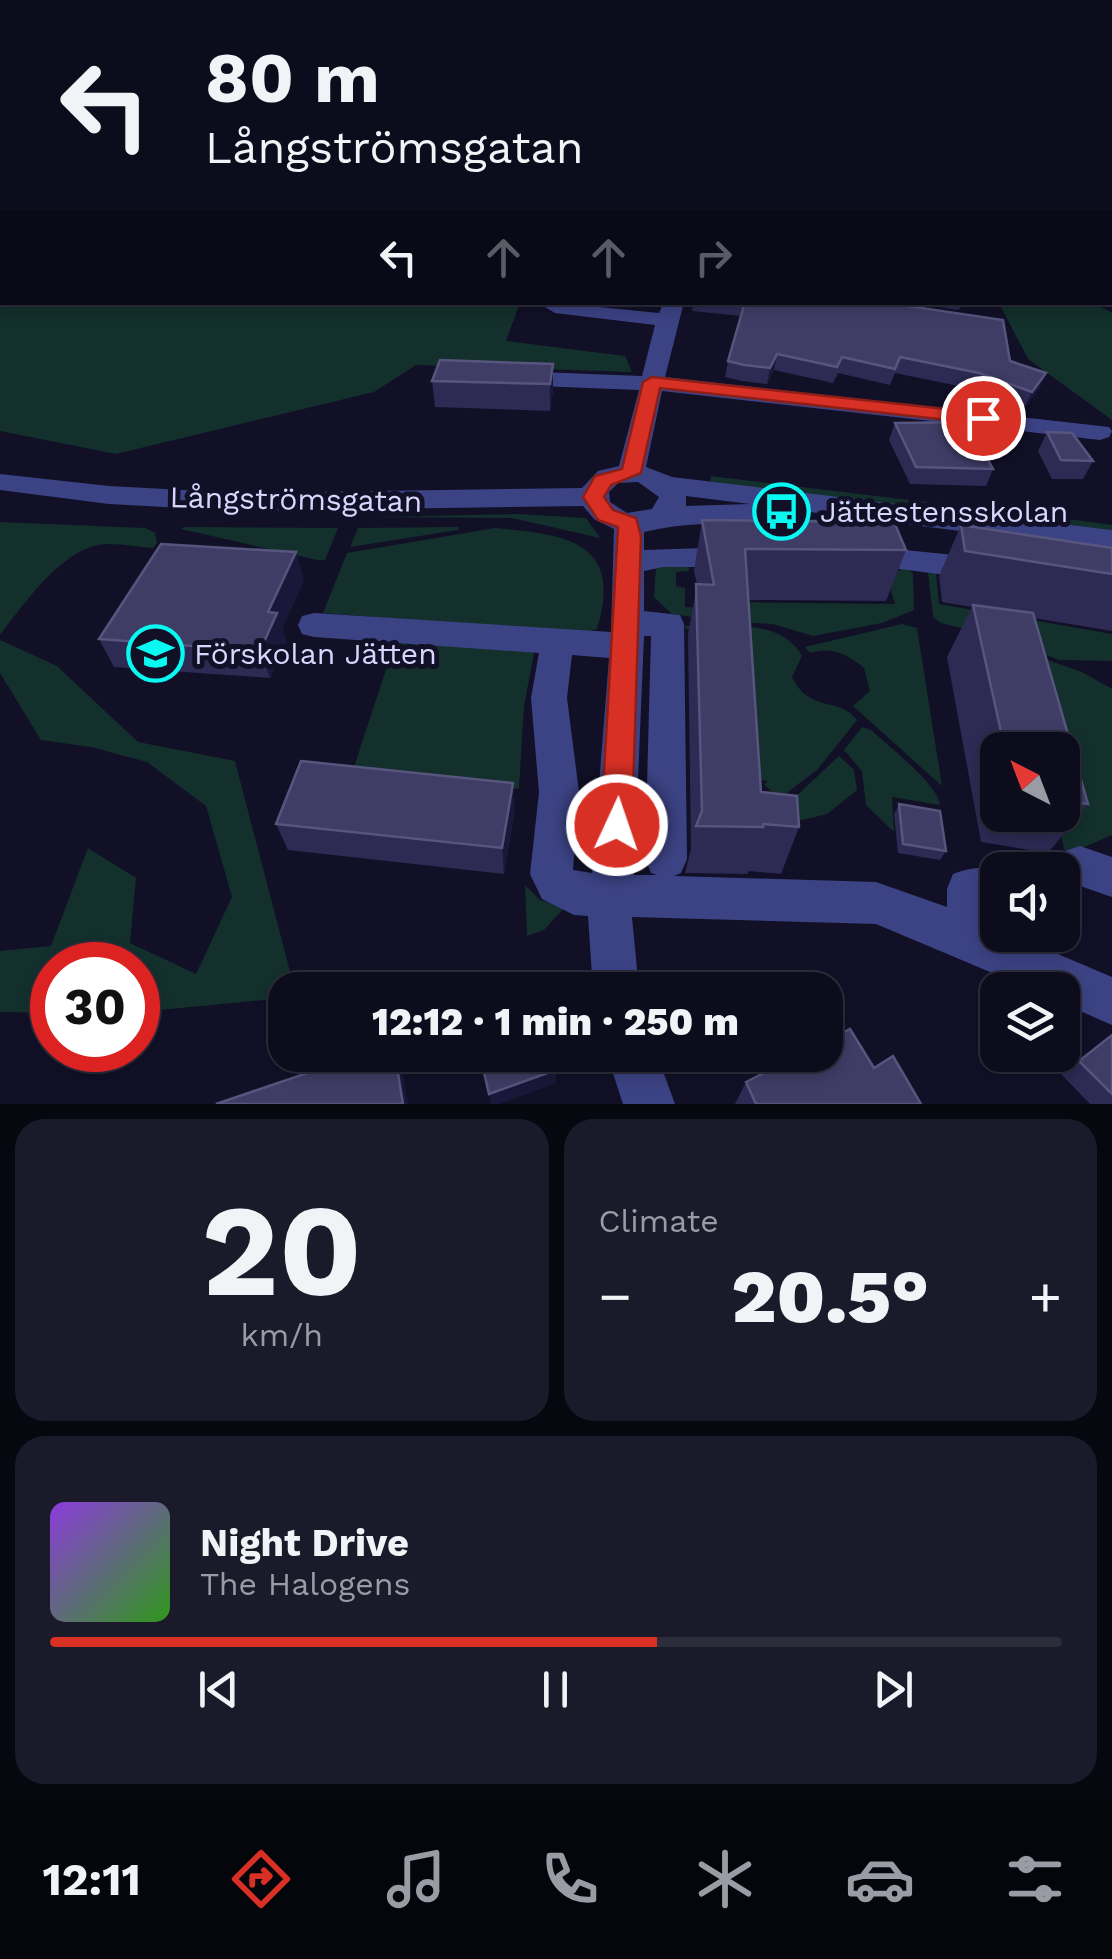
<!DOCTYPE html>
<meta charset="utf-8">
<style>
:root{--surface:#0d0c1d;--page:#1b1a2a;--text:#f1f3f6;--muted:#9a9ba4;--line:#2d2c3b;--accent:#d93025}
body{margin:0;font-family:"Work Sans",sans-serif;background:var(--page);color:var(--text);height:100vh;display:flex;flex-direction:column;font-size:38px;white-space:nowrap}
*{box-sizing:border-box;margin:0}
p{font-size:32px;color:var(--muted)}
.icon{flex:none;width:55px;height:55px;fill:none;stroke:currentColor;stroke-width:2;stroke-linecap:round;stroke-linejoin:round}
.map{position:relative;height:1104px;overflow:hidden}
.sheet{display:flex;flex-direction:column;gap:15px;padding:15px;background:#070710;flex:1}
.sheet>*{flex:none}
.guide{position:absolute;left:0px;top:0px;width:1112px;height:305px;box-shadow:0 5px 15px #0003,0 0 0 2px var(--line);background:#0d0c1d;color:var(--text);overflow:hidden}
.needle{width:65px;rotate:318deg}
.tools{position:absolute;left:980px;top:732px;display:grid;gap:20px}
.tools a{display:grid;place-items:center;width:100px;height:100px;border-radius:20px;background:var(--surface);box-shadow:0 5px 15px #0003,0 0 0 2px var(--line);font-size:50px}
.speed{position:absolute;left:30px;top:942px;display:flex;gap:20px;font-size:50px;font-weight:700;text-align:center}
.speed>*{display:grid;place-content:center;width:130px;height:130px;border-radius:50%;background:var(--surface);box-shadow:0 5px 15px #0003,0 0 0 2px var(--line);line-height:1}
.speed .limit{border:15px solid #d22;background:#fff;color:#111}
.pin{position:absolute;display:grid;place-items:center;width:85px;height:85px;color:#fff;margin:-42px;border:5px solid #fff;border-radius:50%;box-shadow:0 2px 10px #0007}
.me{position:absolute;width:110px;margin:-55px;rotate:3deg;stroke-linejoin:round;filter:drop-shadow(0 0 8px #0008)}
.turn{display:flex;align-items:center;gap:35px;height:210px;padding:0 40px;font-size:45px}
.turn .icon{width:130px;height:130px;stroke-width:2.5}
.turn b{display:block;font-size:70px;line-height:85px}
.lanes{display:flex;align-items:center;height:95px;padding:0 40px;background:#0003;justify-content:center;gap:50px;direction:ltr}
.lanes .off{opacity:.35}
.big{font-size:75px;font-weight:800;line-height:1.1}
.sheet .card{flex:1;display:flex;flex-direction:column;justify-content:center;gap:15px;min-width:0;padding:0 35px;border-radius:30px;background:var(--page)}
.sheet .dial{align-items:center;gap:0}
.dial b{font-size:130px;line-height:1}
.song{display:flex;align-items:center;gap:30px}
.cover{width:120px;height:120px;border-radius:15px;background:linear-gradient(135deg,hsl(270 70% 55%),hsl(110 70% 35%))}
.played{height:10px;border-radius:5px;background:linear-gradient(90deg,var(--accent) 60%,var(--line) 60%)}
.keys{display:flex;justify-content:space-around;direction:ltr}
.heat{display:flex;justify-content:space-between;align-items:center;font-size:55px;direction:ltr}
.sheet .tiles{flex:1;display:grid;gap:15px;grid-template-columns:1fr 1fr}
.card:last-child{grid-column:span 2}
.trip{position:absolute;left:268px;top:972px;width:575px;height:100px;border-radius:30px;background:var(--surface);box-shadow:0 5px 15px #0003,0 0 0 2px var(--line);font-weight:800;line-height:100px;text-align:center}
.tabs{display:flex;height:160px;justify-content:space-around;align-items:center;background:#05050c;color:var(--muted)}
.tabs .icon{width:70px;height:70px}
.tabs .selected{color:var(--accent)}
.tabs b{font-size:45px;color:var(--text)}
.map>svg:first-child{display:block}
.green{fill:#13302c}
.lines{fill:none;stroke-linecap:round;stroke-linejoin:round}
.minor{fill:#3c4384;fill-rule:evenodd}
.wall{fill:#2d2a54;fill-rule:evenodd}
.shaded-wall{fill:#1a183a}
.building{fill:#3f3d66;stroke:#57557e;stroke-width:2.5}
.route{fill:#d93025;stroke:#8d1f18;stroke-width:2.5}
.labels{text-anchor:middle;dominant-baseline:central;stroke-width:10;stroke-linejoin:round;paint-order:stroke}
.street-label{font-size:30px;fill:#d7d7fe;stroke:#111027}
.poi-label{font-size:30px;fill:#d7d7fe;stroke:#111027;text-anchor:start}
</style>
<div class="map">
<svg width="1112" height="1104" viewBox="0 0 1112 1104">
<rect width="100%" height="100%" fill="#111027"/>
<!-- green -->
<g class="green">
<polygon points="0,141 2,302 520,303 506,341 625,356 632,372 416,365 374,392 116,454 0,431"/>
<polygon points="999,303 1094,303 1112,313 1112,420 1028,359"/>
<polygon points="711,476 1075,520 1112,525 1112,530 710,483"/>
<polygon points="518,514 586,518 600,538 512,518 367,517"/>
<path d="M0,522L145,528L155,533L157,543L153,548C136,547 114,542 98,545C60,552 22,606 0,635Z"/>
<polygon points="184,527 338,528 325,560 317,560 181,529"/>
<polygon points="458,527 458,530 350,547 358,528"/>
<path d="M495,528C565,534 624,541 597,629L582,633L323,613L347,553Z"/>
<polygon points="688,562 689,571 676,572 676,586 685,588 685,607 705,608 706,619 672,614 654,597 656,566"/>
<polygon points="927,563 935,563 939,604 1112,634 1112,661 1059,660 1006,639 941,623 933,617"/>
<polygon points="905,567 913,573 914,610 882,623 813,636 773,624 716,621 731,602 895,604 887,578"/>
<path d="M902,624L917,628L942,786L853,706L870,691L864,668C848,654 830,646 810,653L805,647Z"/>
<path d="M684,626C722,627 781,617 802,656L792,677C810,714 839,696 857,720L818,769L779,799L764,784L768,781L757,779L743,634L686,629Z"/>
<polygon points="396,639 535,648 524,706 519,789 352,773"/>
<polygon points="0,640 57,666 138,742 235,761 293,983 265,1000 138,1012 138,965 52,965 52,1013 0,1012 0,951 51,946 88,848 136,878 130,943 196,974 232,897 206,806 147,762 91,747 41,740 0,673"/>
<polygon points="1022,651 1082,672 1112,689 1112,835 1066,855 1055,815 1062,815 1062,750"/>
<path d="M862,727L871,730C888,746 938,784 940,805L892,797L894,832L866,805L862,771L844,750Z"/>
<polygon points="839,756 854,770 857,790 827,814 794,822 791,801"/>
<polygon points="525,885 540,900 565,907 544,930 527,936"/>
</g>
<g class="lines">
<!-- minor -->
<g class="minor">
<polygon points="0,118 2,118 1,134 0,134"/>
<path d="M548,302L659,313L664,302H684L665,377L1109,427L1112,431L1109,437L1100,440L662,391L646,467L672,477L1112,530V550L794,510L791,517L781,520C735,524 687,521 644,532V550L734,547L745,550L749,557L745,564L734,567H663L644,571V611L680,615L684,624L687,859L681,873L674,876L876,882L947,907V889L953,874C969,868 986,865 1003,870H998V910H990L991,926L998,928V935H1013L1112,977V1025L1062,1003V990H1033L876,924L632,917L639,990H593L588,916L574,915L542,899L530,874L539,792L531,698L539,653L314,637L302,634L298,625L302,616L314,613L611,632L614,529L594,519L583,506L239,511L109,504L0,490V474L109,486L239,493L582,488L598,471L619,466L639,390L513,385L501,378L513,371L642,376L655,325L555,313L545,307ZM638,482L659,497L652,509L627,513L610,502L609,492L618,483ZM686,496L750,504L686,506ZM644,636H651L645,859L651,873L657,875H634ZM572,655L609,658L592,873L573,870L579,792L567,698Z"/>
<polygon points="865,546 984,558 995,561 999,569 995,577 984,580 854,563 850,556 854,549"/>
<polygon points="1080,846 1112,857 1112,897 1080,886 1062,891 1062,870 1041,870 1047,857"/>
<polygon points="607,1055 657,1055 675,1104 623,1104"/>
</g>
</g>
<!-- wall -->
<g class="wall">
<polygon points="1110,164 1112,165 1112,265 1110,263"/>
<polygon points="615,302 649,302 647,306"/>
<polygon points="690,302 881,302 1010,361 1046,373 1039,389 1024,408 973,389 895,373 890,385 838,373 833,383 774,370 767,384 742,381 725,377 728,361 741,316 692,311 693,304"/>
<polygon points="909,302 967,302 958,310"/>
<polygon points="553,364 553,390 550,411 435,407 432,381"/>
<polygon points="895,423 993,469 986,486 910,484 889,440"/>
<polygon points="1047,432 1093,461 1083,479 1052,479 1038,451"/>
<polygon points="702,520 906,550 886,601 748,600 761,792 799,827 781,874 749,871 747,874 685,873 691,849 688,635 697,584 694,571"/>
<path d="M961,525L1112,548V631L1034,618L1088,804L1048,853L981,842L947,657L972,607L942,602L939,576ZM998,750H1062V815H998Z"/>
<polygon points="304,580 282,629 286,641 270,678 114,667 99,639"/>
<polygon points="899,804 946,851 940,860 898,853 894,814"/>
<polygon points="515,809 504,874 288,850 276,824"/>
<polygon points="1112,1034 1112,1104 1090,1104 1061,1074"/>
<polygon points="874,1068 921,1104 735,1104 746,1082"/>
</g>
<!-- shaded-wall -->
<g class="shaded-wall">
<polygon points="777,354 774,370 767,384 770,368"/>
<polygon points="553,364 553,390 550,411 550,384"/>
<polygon points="1046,373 1039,389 1024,408 1032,392"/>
<polygon points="296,552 304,580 282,629 286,641 270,678 260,651 268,612"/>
<polygon points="513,783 515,809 504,874 502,848"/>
<polygon points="395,1055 398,1055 401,1064 408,1104 403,1104"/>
<polygon points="556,1070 556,1083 499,1104 491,1104 489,1094"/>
</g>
<!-- building -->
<g class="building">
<rect x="1110" y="117" width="2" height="30"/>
<polygon points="1110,164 1112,165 1112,246 1110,244"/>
<polygon points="745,302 881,302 1003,320 1010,361 1046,373 1032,392 979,373 900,357 895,369 842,357 837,367 777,354 770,368 744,365 728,361"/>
<polygon points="440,360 553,364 550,384 432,381"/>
<polygon points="967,422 993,469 916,467 895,423"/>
<polygon points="1047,432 1072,433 1093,461 1061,460"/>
<polygon points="702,520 894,522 906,550 745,549 761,792 797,796 799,827 763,824 763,827 696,826 702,811 696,584 714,585"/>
<polygon points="961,525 1112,548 1112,574 965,551"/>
<polygon points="161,544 296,552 268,612 277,613 260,651 99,639"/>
<polygon points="973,605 1033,613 1088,804 1062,800 1062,750 1005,750"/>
<polygon points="301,761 513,783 502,848 276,824"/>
<polygon points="899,804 940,811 946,851 903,844"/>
<polygon points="850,1029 874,1068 893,1056 921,1104 756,1104 746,1082 799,1055 825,1055 825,1042"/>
<polygon points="1112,1035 1112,1094 1079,1061"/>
<polygon points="360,1055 395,1055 403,1104 216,1104"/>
<polygon points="480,1055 551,1055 556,1070 489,1094"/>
</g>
<!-- sky -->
<linearGradient id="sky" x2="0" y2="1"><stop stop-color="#090915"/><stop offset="0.43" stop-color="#323752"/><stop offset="1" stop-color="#323752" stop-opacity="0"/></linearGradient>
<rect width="1112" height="272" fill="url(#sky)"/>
<!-- route -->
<polygon class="route" points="652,377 983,413 993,418 983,424 660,388 641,473 611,485 604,497 613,510 636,518 641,536 632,825 628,835 617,839 606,835 601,825 618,527 598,520 583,497 595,476 622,469 643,382"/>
<!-- icons -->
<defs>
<symbol id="bus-ring" viewBox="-11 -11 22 22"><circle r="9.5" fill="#111027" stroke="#08f8f2" stroke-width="1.5"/><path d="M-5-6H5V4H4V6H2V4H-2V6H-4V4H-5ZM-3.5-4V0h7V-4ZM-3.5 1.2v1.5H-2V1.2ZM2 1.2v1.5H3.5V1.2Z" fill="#08f8f2"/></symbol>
<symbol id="school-ring" viewBox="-11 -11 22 22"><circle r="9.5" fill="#111027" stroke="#08f8f2" stroke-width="1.5"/><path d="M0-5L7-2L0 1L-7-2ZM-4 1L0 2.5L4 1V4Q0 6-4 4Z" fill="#08f8f2"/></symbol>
</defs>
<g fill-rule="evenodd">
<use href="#bus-ring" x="750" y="480" width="63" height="63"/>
<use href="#school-ring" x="124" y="622" width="63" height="63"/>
</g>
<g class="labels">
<!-- street labels -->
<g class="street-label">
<text transform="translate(296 499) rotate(1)">Långströmsgatan</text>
</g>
<!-- poi labels -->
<g class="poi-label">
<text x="820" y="511">Jättestensskolan</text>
<text x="194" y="653">Förskolan Jätten</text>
</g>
</g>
</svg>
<div class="tools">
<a><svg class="needle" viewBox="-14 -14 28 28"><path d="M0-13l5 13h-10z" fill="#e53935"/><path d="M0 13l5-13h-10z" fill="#9a9ba4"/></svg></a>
<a><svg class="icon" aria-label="sound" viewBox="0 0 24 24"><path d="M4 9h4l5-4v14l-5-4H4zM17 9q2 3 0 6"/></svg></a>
<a><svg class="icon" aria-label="layers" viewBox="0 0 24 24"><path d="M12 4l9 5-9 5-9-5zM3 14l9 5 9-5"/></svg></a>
</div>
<div class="speed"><div class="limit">30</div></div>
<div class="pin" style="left:983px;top:418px;background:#d93025"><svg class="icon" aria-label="arrive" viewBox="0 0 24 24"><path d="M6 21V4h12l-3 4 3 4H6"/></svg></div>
<svg class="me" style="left:617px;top:825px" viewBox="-20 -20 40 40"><circle r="17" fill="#d93025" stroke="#fff" stroke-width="3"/><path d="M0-11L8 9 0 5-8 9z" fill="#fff"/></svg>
<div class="trip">12:12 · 1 min · 250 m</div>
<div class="guide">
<div class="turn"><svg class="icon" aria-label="left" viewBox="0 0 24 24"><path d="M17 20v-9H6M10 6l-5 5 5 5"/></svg><div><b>80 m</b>Långströmsgatan</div></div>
<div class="lanes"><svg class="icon" aria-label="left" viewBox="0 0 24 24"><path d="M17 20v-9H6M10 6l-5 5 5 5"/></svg><svg class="icon off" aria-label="ahead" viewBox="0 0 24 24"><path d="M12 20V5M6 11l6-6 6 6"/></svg><svg class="icon off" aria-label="ahead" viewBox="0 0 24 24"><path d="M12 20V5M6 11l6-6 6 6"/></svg><svg class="icon off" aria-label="right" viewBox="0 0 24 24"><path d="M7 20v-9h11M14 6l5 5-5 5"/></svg></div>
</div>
</div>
<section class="sheet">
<div class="tiles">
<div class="card dial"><b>20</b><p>km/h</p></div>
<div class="card"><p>Climate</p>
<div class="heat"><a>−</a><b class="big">20.5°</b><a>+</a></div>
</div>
<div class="card">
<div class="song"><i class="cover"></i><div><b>Night Drive</b><p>The Halogens</p></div></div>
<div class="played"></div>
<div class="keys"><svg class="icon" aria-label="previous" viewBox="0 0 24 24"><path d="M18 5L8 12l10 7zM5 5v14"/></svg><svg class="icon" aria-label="pause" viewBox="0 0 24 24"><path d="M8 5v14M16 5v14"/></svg><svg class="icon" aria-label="next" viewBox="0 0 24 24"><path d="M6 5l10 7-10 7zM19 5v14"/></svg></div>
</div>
</div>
</section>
<nav class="tabs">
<b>12:11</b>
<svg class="icon selected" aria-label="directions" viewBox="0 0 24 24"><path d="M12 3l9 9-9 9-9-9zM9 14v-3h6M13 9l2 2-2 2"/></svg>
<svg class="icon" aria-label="music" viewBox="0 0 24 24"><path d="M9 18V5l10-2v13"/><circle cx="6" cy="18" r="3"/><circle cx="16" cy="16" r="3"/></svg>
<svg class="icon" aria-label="phone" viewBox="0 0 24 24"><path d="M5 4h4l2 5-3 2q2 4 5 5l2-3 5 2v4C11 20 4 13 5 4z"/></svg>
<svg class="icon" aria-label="climate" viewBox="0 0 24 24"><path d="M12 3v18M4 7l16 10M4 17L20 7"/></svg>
<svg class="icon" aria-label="car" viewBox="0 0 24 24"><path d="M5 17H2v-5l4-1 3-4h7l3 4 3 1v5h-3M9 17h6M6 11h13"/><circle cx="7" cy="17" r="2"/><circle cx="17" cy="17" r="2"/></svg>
<svg class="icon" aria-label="filters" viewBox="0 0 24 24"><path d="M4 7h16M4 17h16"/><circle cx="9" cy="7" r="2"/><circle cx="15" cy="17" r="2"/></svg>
</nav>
